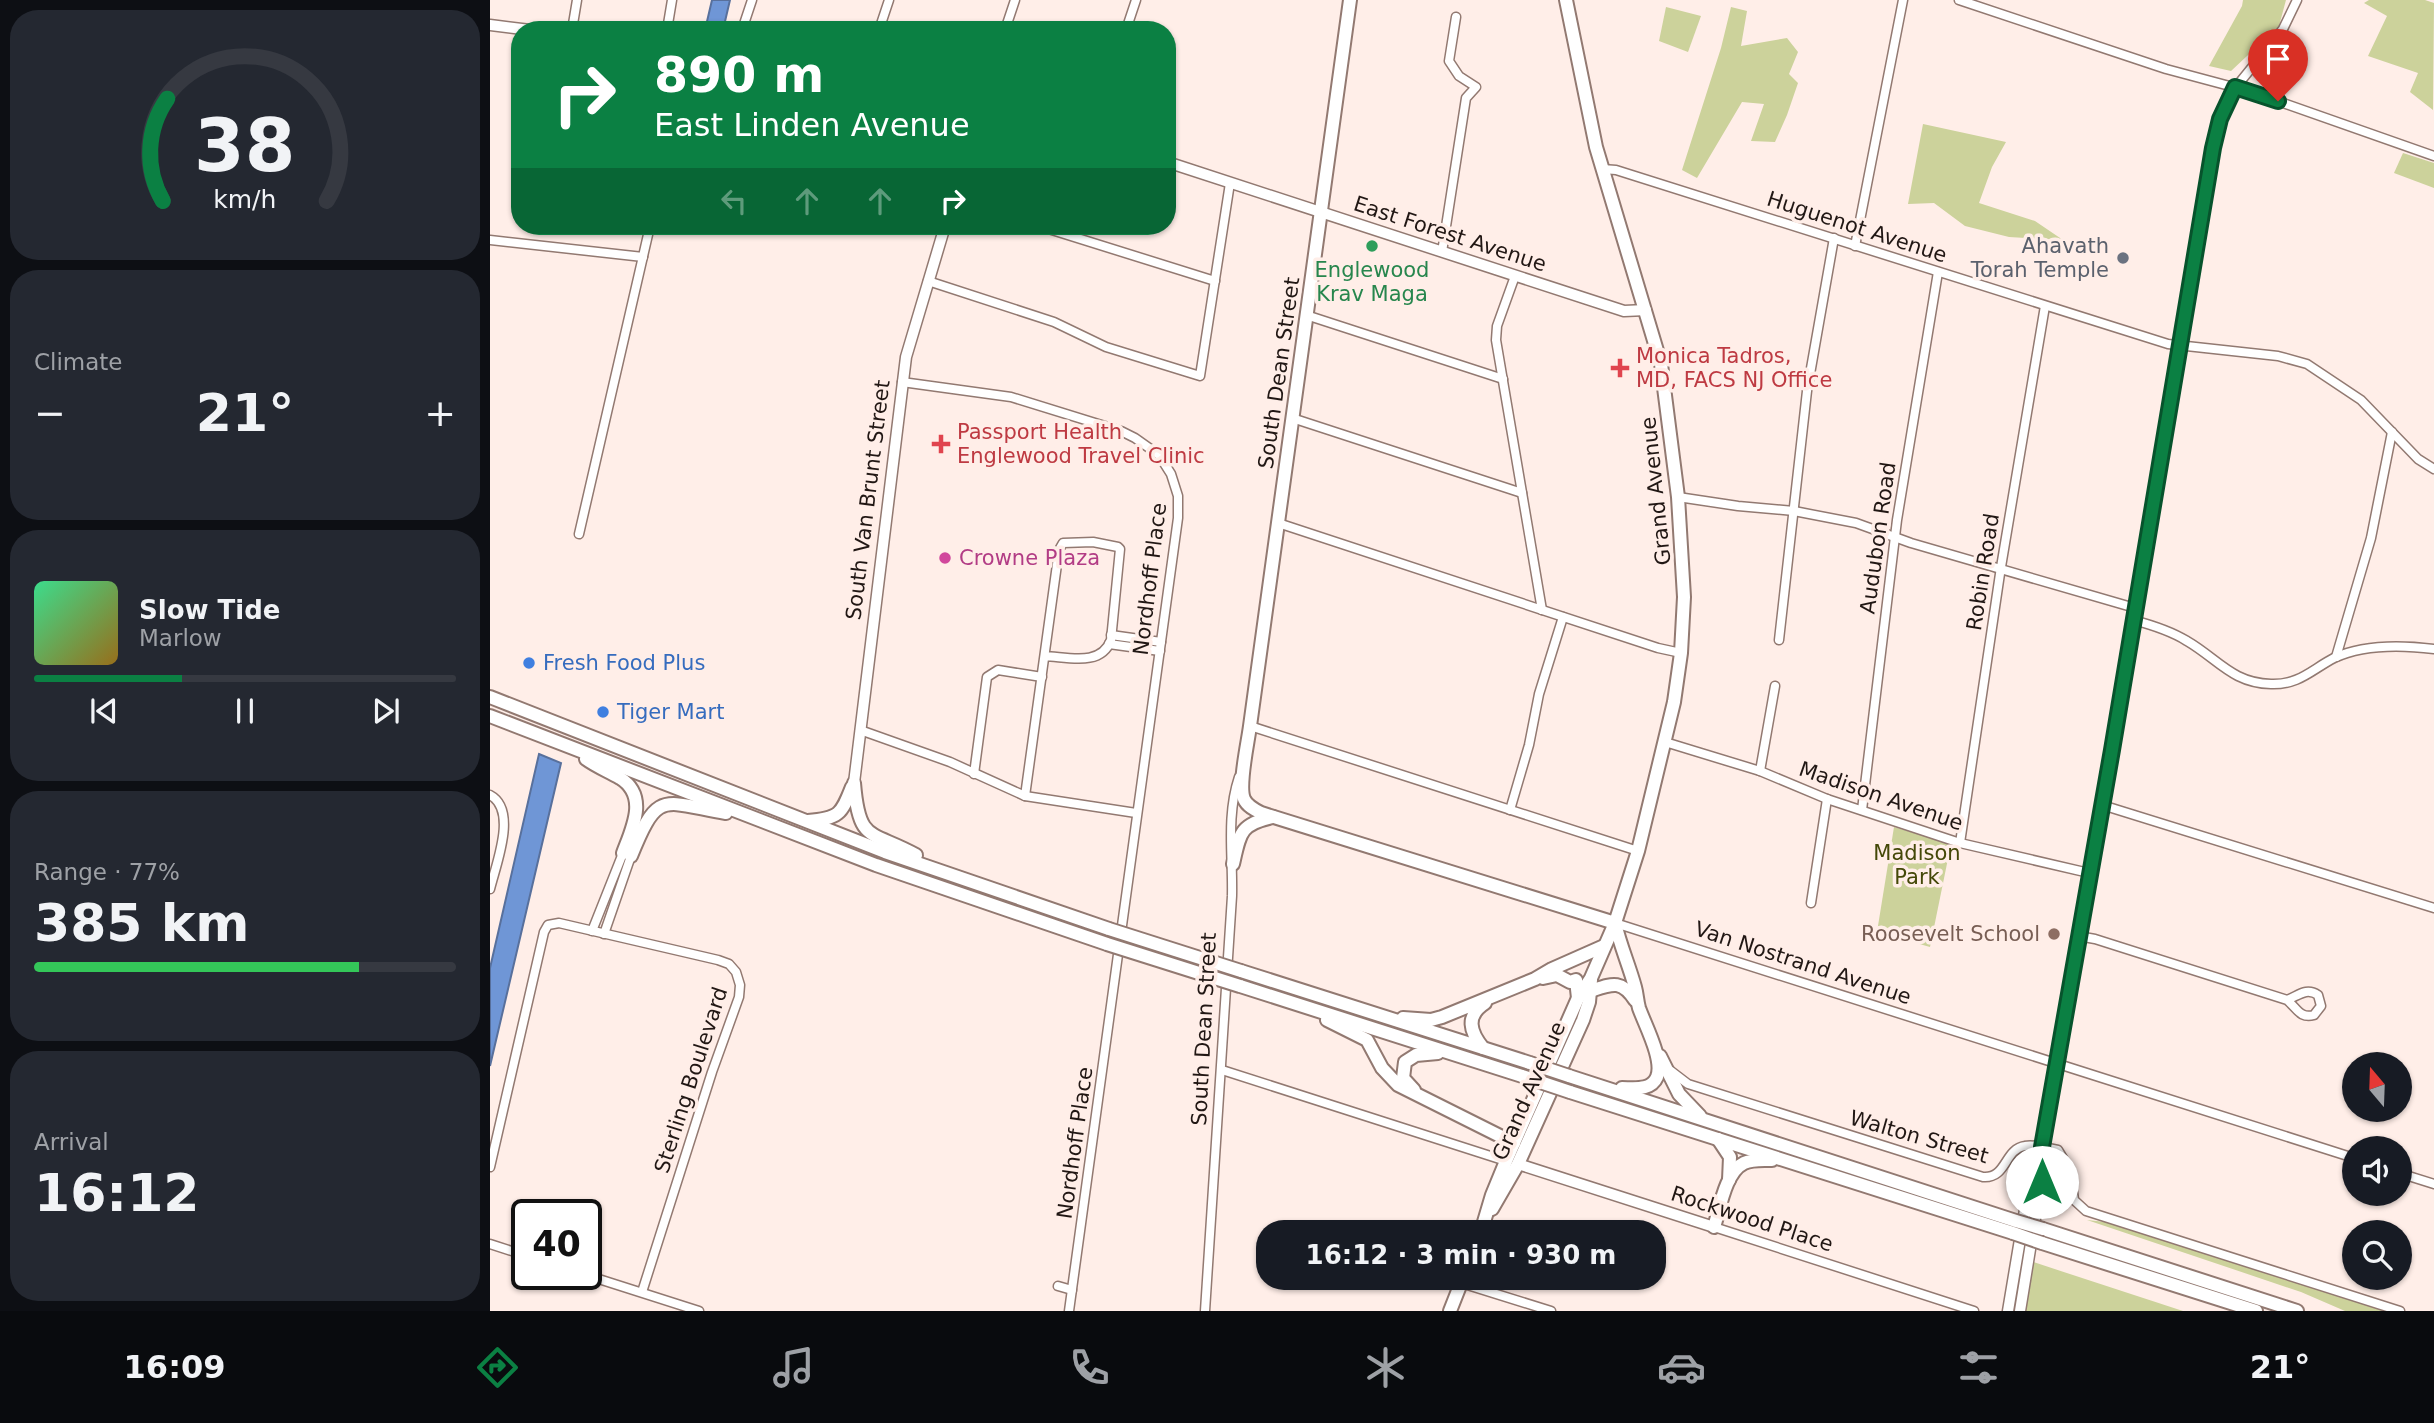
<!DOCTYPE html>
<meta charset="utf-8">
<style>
:root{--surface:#171b24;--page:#242831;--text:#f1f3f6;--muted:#9ea1a6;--line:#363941;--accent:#0b8043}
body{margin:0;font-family:"DejaVu Sans",sans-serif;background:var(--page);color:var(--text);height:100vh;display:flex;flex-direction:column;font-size:26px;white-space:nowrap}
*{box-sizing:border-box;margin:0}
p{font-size:23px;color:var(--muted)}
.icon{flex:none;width:38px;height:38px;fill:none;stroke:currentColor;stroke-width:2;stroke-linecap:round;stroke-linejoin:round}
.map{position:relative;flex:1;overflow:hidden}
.details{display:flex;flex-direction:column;gap:10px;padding:10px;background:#0d0f14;width:490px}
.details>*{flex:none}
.top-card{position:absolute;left:21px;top:21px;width:665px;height:214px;border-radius:28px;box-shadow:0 2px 5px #0004;background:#0b8043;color:#fff;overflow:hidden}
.needle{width:46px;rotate:341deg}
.buttons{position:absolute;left:1852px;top:1052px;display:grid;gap:14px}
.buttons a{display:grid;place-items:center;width:70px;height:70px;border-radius:50%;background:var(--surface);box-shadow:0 2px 5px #0004;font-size:35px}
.speed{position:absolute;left:21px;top:1199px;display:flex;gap:14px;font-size:35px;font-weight:700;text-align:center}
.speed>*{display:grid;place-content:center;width:91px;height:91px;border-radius:50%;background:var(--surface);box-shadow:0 2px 5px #0004;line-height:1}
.speed .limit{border:4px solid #111;border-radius:10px;background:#fff;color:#111}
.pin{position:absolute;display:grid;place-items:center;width:60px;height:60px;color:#fff;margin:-72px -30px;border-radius:50% 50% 50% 0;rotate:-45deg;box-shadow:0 0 7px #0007}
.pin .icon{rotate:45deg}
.me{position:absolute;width:77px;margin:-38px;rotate:0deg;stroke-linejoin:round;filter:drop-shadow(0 0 5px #0008)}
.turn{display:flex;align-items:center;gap:24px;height:147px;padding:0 28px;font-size:32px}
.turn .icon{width:91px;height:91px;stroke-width:2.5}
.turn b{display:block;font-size:49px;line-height:60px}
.lanes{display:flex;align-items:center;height:66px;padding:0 28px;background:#0003;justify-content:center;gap:35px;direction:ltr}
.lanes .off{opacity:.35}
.big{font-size:52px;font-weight:700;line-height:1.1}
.details .tile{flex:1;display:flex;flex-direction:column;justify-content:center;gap:10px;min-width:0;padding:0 24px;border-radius:28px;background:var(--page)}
.details .dial{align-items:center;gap:0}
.dial svg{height:182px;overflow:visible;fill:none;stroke:var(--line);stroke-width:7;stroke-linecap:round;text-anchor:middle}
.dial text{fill:var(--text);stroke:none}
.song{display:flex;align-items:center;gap:21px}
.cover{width:84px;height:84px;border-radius:10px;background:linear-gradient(135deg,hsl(150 70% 55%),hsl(40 70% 35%))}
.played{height:7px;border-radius:4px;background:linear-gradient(90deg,var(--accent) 35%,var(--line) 35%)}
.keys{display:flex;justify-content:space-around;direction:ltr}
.heat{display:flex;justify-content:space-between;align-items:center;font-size:38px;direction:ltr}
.charge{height:10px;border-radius:5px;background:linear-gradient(90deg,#34c759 77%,var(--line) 0)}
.trip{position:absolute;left:766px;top:1220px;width:410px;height:70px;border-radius:28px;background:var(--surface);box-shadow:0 2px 5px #0004;font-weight:700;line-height:70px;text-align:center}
.dock{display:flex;height:112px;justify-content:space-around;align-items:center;background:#090b0e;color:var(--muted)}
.dock .icon{width:49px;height:49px}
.dock .selected{color:var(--accent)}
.dock b{font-size:32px;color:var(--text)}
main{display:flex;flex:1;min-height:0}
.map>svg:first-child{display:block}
.green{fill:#ccd29b}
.water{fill:#6f96d6;stroke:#58709c;stroke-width:2}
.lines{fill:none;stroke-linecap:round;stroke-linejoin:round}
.minor-casing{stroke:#927971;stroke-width:11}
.tertiary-casing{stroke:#927971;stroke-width:13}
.primary-casing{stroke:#927971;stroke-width:16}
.trunk-casing{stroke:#927971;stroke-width:16}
.minor{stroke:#fff;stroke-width:8}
.tertiary{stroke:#fff;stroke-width:10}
.primary{stroke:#fff;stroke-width:12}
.trunk{stroke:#fff;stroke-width:12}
.trunk-bridge-casing{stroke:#927971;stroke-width:16;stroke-linecap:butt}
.trunk-bridge{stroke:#fff;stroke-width:12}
.route-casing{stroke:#07532c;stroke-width:18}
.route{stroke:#0b8043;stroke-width:12}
.leisure-dot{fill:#2e9e5b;stroke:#ffeee8;stroke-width:2.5}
.worship-dot{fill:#6b7280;stroke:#ffeee8;stroke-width:2.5}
.health-dot{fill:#e0444e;stroke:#ffeee8;stroke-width:2.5}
.hotel-dot{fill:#d1479c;stroke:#ffeee8;stroke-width:2.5}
.shop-dot{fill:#3f7fe0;stroke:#ffeee8;stroke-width:2.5}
.education-dot{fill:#8d6e63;stroke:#ffeee8;stroke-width:2.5}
.labels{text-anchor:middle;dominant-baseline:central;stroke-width:7;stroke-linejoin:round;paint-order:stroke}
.street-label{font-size:21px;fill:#211714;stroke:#ffeee8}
.worship-label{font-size:21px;fill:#5b616d;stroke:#ffeee8;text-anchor:end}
.leisure-label{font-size:21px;fill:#27864d;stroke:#ffeee8}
.health-label{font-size:21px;fill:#be3a42;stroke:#ffeee8;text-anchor:start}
.hotel-label{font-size:21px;fill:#b23c85;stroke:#ffeee8;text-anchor:start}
.shop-label{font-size:21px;fill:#366cbe;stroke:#ffeee8;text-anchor:start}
.park-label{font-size:21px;fill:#444808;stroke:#ffeee8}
.education-label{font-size:21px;fill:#785e54;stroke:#ffeee8;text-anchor:end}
</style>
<main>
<section class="details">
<div class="tile dial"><svg viewBox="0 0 100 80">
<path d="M14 69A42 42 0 1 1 86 69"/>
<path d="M14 69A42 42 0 0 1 16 24" stroke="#0b8043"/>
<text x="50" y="56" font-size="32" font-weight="700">38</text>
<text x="50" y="72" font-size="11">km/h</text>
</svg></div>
<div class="tile"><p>Climate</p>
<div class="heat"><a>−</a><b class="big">21°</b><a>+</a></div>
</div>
<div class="tile">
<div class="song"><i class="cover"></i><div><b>Slow Tide</b><p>Marlow</p></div></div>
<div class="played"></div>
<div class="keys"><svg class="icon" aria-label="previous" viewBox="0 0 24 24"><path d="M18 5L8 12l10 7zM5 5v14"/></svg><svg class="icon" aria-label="pause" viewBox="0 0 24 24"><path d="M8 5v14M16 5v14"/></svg><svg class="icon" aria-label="next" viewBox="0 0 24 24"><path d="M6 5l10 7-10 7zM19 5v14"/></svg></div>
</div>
<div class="tile"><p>Range · 77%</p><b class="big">385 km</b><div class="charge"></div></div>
<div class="tile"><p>Arrival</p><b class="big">16:12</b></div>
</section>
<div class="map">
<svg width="1944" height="1311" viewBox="0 0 1944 1311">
<rect width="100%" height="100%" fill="#ffeee8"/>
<!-- green -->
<g class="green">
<polygon points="1753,0 1796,0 1789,26 1741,71 1719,66 1752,6"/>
<polygon points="1879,0 1935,0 1944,3 1943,110 1920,92 1928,73 1878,56 1897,16 1874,3"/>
<polygon points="1176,7 1211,16 1198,52 1169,41"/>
<polygon points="1241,7 1257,11 1251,46 1297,38 1308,52 1299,74 1308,83 1297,115 1285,142 1261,141 1274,104 1252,102 1207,178 1192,170 1231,48"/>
<polygon points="1433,124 1516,142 1502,167 1489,203 1545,221 1573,240 1519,237 1475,226 1444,203 1418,204"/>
<polygon points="1913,153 1944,163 1944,188 1904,173"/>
<polygon points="1404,827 1461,844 1440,947 1387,932"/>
<polygon points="1597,1220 1634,1224 1907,1311 1855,1311 1811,1292"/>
<polygon points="1534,1259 1693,1311 1525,1311"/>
</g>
<!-- water -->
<g class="water">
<polygon points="222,0 240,0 233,30 215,30"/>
<polygon points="49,754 71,763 0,1066 0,968"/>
</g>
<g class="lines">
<defs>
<g id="minor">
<polyline points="1469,0 1676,69 1762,92 1944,156"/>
<polyline points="82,30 87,0"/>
<polyline points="177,30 182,0"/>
<polyline points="252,30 262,0"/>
<polyline points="389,30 399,0"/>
<polyline points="515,30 525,0"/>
<polyline points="636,30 646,0"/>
<polyline points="1746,87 1793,29 1807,0"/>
<polyline points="1112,169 1126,170 1678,344 1788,356 1817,364 1871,400 1928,459 1944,469"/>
<polyline points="549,226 725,281"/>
<polyline points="0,240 153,257"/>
<polyline points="1365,246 1413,0"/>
<polyline points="952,252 976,98 986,87 969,76 959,61 966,17"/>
<polyline points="1025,276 1007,326 1006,340 1052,610"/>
<polyline points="438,281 564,322 616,347 710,376 740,183"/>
<polyline points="816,315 1013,379"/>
<polyline points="412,382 521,397 631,431 645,438 669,455 681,474 688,496 688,518 579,1311"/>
<polyline points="802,418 1032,493"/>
<polyline points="1188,497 1248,506 1304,511 1366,523 1421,543 1645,608"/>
<polyline points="788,523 1168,648 1191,653"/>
<polyline points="89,534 160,226"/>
<path d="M1643,620C1662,625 1681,631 1697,641C1728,659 1742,683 1781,684C1809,685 1821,670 1844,658C1874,644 1912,645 1944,649"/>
<polyline points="621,635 671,642"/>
<polyline points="1289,640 1317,391 1344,238"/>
<polyline points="619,644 670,651"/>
<polyline points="1846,657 1881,538 1902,432"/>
<polyline points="760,726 1148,851"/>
<polyline points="370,730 460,762 535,796 646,813"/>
<polyline points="1175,742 1270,771 1337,799 1470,843 1599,873"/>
<polyline points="1270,771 1285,686"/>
<polyline points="484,774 497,677 508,670 552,677"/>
<path d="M0,795C28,810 6,864 0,889"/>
<path d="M535,796L569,550L573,543L603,542L628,547L630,549L621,640C611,667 578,657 555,656"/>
<polyline points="1612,805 1944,908"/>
<polyline points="1020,810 1039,745 1049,694 1073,617"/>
<polyline points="1372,810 1407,520 1448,272"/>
<polyline points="1470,843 1511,567 1555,306"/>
<polyline points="1321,903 1337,799"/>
<polyline points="1125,923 1864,1158"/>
<polyline points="102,931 133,853"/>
<polyline points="114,934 141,856"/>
<path d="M1588,936L1605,939L1797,1000C1807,1008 1810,1019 1824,1015L1831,1006L1828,995C1816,987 1808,996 1797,1000"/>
<polyline points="732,1070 1016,1161"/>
<path d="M1181,1071L1198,1084L1493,1177C1517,1179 1514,1149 1535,1146C1545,1144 1558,1148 1568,1150L1580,1170L1584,1200L1596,1211L1910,1311"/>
<polyline points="0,1167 54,932 58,925 69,923 228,960 239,964 246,972 250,985 249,997 222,1072 152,1292"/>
<polyline points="1909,1173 1944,1184"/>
<polyline points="1224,1227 1484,1311"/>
<polyline points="0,1244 37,1256"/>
<polyline points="93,1274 209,1311"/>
<polyline points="971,1283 1061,1311"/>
<polyline points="568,1286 582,1290"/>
<path d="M715,1311L742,896C743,856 736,816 749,777"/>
</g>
<g id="tertiary">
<polyline points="0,25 40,30"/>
<polyline points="677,162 1134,311 1156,310"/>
<polyline points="364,783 416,357 455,226"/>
<polyline points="1028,1164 1224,1227"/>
<polyline points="1518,1311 1543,1162 1552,1147 1561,1097 1723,148 1730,119 1746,87"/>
<polyline points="1530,1311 1554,1163 1552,1147"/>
</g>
<g id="primary">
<path d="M860,0L760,726C758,742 748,786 754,799C757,806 765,810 771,813L1125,923"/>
<path d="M743,864C750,833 750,824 783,817"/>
<polyline points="1002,1209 1028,1164 1093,1020 1099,1002 1101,980"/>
<polyline points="991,1232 1002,1195 1016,1161 1088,998 1101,978 1125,923 1148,851 1184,702 1191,653 1194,597 1188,497 1171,364 1106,147 1076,0"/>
<polyline points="960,1311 973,1278"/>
</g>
<g id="trunk">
<polyline points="0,697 395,852 619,929"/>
<polyline points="0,716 386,865 617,944"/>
<path d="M96,759C107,767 118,771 130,778C159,796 142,829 133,853"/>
<path d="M364,783C369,844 381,830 426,855"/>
<path d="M318,821C349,818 351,815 362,787"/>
<path d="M141,856C168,789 172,802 236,813"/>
<path d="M1125,923C1130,945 1139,965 1145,987C1147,994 1147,1001 1149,1008C1155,1025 1174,1060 1167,1077C1161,1091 1144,1088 1132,1088"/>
<polyline points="751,971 1040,1063"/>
<polyline points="1053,978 1067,975 1080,982 1086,980 1088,998"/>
<polyline points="750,986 1032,1076"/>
<path d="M1100,991C1122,984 1131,979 1145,1000"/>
<polyline points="913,1018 941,1020 952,1017 1045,979 1062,969 1114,946"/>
<polyline points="837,1020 877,1040 892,1068 908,1085 1024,1143"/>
<path d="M993,1048C980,1032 975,1016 995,1003"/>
<polyline points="1170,1056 1189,1094 1210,1116"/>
<polyline points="1079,1076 1526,1221"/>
<polyline points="924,1090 913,1078 915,1062 926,1055 948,1053"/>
<polyline points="1080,1092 1523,1233"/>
<polyline points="1228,1139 1240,1157 1239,1180"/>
<path d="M1224,1227C1230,1209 1235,1172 1254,1163C1262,1159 1273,1160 1282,1160"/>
<polyline points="1553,1229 1807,1311"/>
<polyline points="1552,1243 1766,1311"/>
</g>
</defs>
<!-- minor casing -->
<use href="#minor" class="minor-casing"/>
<!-- tertiary casing -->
<use href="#tertiary" class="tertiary-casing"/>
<!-- primary casing -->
<use href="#primary" class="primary-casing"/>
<!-- trunk casing -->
<use href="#trunk" class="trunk-casing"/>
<!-- minor -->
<use href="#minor" class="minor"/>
<!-- tertiary -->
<use href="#tertiary" class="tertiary"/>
<!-- primary -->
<use href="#primary" class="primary"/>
<!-- trunk -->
<use href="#trunk" class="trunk"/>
<defs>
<g id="trunk-bridge">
<polyline points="619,929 751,971"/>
<polyline points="617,944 750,986"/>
<polyline points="1040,1063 1079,1076"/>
<polyline points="1032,1076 1080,1092"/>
<polyline points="1526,1221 1553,1229"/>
<polyline points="1523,1233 1552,1243"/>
</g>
</defs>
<!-- trunk-bridge casing -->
<use href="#trunk-bridge" class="trunk-bridge-casing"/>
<!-- trunk-bridge -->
<use href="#trunk-bridge" class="trunk-bridge"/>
</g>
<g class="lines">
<defs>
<polyline id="route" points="1552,1182 1555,1158 1552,1147 1622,750 1723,148 1730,119 1745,87 1788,101"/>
</defs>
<!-- route casing -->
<use href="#route" class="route-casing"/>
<!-- route -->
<use href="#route" class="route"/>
</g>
<!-- markers -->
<circle class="leisure-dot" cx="882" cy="246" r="7"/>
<circle class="worship-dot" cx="1633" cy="258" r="7"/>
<g class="health-dot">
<path d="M1126.5 357.5h7v7h7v7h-7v7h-7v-7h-7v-7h7z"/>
<path d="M447.5 433.5h7v7h7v7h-7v7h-7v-7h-7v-7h7z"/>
</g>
<circle class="hotel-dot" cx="455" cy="558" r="7"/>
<g class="shop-dot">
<circle cx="39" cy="663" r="7"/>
<circle cx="113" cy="712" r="7"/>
</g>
<circle class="education-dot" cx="1564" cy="934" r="7"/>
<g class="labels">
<!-- street labels -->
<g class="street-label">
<text transform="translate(1367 227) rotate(18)">Huguenot Avenue</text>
<text transform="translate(960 234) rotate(18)">East Forest Avenue</text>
<text transform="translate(789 373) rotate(-82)">South Dean Street</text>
<text transform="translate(1166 491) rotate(-96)">Grand Avenue</text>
<text transform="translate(378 500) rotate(-83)">South Van Brunt Street</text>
<text transform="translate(1388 538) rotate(-82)">Audubon Road</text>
<text transform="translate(1493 572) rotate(-81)">Robin Road</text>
<text transform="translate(660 579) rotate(-83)">Nordhoff Place</text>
<text transform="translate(1391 796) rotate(19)">Madison Avenue</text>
<text transform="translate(1313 963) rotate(18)">Van Nostrand Avenue</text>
<text transform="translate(714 1029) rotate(-87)">South Dean Street</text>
<text transform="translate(201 1080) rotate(-72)">Sterling Boulevard</text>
<text transform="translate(1039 1091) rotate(-66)">Grand Avenue</text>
<text transform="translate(1429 1137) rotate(16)">Walton Street</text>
<text transform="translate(585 1143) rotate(-82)">Nordhoff Place</text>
<text transform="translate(1262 1219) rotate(18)">Rockwood Place</text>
</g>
<!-- worship labels -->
<g class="worship-label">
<text x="1619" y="246">Ahavath<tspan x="1619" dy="24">Torah Temple</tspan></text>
</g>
<!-- leisure labels -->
<g class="leisure-label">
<text x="882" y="270">Englewood<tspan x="882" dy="24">Krav Maga</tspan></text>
</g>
<!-- health labels -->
<g class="health-label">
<text x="1146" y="356">Monica Tadros,<tspan x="1146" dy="24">MD, FACS NJ Office</tspan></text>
<text x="467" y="432">Passport Health<tspan x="467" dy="24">Englewood Travel Clinic</tspan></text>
</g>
<!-- hotel labels -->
<g class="hotel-label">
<text x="469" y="558">Crowne Plaza</text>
</g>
<!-- shop labels -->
<g class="shop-label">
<text x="53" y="663">Fresh Food Plus</text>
<text x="127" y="712">Tiger Mart</text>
</g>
<!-- park labels -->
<g class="park-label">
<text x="1427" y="853">Madison<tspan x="1427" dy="24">Park</tspan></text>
</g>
<!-- education labels -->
<g class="education-label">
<text x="1550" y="934">Roosevelt School</text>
</g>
</g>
</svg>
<div class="buttons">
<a><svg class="needle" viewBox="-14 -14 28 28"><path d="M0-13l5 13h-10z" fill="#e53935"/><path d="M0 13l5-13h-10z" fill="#9ea1a6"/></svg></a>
<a><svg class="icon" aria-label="sound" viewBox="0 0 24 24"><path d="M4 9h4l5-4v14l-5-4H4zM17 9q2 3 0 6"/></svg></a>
<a><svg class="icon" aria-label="search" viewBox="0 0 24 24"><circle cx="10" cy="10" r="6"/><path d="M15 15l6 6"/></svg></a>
</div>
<div class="speed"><div class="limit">40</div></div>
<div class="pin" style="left:1788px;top:101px;background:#d93025"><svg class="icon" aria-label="arrive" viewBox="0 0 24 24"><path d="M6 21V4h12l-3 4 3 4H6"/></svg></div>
<svg class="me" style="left:1552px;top:1182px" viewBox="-20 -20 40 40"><circle r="19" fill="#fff"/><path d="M0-13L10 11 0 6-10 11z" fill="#0b8043"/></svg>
<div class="trip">16:12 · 3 min · 930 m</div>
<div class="top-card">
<div class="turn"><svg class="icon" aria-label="right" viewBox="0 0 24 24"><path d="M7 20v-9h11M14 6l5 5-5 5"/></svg><div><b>890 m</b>East Linden Avenue</div></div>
<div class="lanes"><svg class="icon off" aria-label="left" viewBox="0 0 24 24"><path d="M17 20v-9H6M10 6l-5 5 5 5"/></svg><svg class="icon off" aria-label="ahead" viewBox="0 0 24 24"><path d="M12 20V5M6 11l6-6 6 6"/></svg><svg class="icon off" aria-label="ahead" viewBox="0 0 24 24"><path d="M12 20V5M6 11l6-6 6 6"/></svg><svg class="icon" aria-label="right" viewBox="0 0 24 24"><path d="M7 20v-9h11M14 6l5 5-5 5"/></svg></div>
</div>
</div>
</main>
<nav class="dock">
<b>16:09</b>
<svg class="icon selected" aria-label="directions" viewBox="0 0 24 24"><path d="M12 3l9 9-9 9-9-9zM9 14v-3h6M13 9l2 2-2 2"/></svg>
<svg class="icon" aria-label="music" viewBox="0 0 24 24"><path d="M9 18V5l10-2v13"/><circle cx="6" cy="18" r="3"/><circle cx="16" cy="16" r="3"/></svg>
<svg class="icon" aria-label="phone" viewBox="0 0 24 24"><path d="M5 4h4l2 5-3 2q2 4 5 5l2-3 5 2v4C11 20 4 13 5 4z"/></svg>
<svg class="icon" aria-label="climate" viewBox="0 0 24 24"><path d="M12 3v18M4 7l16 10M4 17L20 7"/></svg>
<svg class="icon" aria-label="car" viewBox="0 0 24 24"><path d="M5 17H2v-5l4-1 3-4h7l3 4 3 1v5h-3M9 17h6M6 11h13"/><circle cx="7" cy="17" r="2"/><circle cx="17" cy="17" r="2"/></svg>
<svg class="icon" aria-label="filters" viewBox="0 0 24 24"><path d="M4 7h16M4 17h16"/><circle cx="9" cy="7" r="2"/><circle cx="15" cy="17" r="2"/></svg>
<b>21°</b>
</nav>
